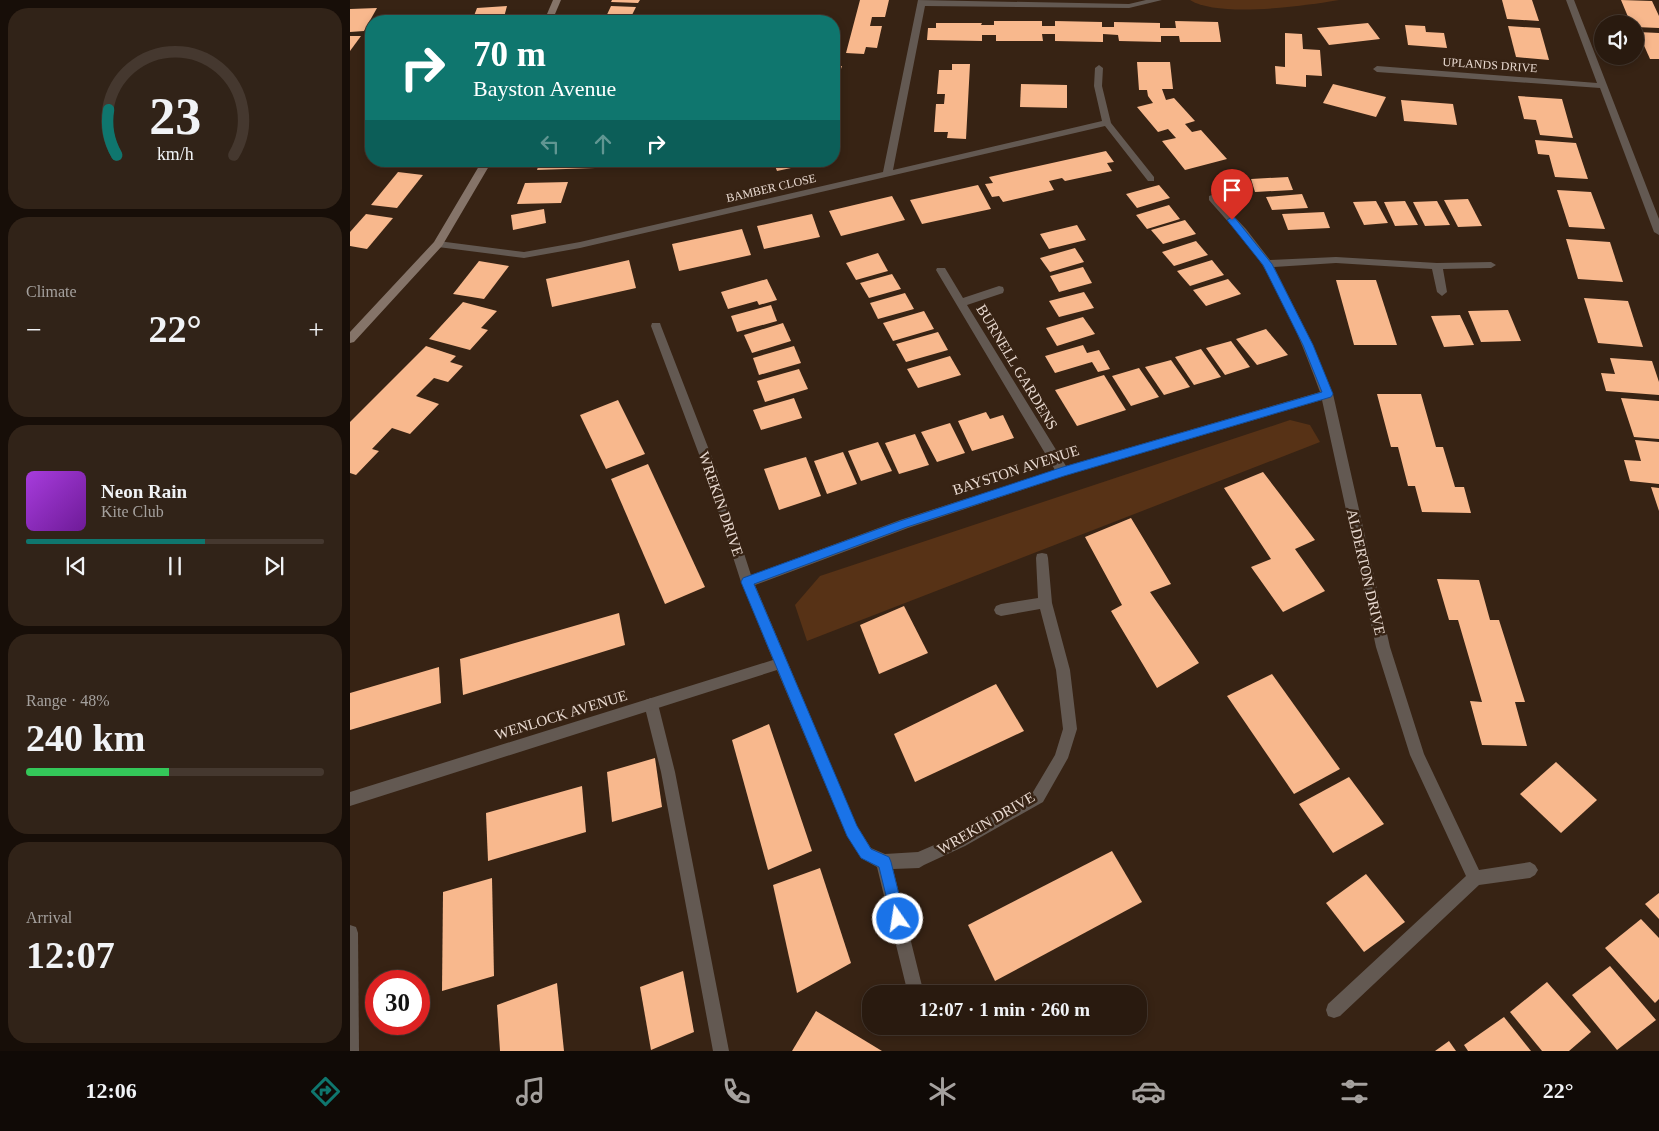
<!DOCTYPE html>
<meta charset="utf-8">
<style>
:root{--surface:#291a0f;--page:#312318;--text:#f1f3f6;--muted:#a5a19e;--line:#45382f;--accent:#0f766e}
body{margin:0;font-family:"Times New Roman",serif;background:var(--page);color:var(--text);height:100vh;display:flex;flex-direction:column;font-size:19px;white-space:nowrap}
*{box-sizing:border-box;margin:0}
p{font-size:16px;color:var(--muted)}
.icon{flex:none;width:28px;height:28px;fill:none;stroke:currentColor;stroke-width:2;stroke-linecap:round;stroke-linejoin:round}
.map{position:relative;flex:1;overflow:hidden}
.sheet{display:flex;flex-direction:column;gap:8px;padding:8px;background:#170e08;width:350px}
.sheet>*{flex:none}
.hud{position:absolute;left:15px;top:15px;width:475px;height:152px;border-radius:20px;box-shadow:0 2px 8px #0003,0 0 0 1px var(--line);background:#0f766e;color:#fff;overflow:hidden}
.tools{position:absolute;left:1244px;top:15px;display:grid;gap:10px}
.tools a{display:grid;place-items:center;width:50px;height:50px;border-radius:50%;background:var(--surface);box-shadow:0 2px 8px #0003,0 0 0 1px var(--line);font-size:25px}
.speed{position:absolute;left:15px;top:970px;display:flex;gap:10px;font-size:25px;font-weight:700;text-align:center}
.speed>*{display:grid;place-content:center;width:65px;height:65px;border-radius:50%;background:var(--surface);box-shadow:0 2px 8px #0003,0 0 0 1px var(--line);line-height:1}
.speed .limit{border:8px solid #d22;background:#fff;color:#111}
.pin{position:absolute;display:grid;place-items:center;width:42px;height:42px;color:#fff;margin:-51px -21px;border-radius:50% 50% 50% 0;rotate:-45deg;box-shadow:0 0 5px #0007}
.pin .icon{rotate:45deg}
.me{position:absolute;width:55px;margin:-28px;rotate:347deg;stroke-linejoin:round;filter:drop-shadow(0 0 4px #0008)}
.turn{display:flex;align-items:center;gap:18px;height:105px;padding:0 25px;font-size:22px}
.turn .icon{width:65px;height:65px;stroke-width:2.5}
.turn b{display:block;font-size:35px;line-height:42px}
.lanes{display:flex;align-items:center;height:48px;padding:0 25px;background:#0003;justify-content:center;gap:25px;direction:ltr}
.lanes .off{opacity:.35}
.big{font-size:38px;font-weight:800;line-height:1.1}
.sheet .card{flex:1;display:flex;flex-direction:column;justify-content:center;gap:8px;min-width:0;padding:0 18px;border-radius:20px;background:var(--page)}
.sheet .dial{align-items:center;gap:0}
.dial svg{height:130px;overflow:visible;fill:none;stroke:var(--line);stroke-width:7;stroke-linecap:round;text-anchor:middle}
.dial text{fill:var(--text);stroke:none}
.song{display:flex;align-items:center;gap:15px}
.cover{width:60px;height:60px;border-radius:8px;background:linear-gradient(135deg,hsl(280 70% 55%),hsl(280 70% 35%))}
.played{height:5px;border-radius:2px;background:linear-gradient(90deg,var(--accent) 60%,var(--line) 60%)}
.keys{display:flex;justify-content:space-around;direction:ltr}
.heat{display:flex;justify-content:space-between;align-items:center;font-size:28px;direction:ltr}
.charge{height:8px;border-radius:4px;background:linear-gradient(90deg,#34c759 48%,var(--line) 0)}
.trip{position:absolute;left:512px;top:985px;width:285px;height:50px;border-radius:20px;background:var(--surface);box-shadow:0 2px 8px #0003,0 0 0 1px var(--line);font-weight:800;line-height:50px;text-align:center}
.menu{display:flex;height:80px;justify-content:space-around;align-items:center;background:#100a06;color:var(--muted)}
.menu .icon{width:35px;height:35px}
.menu .on{color:var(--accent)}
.menu b{font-size:22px;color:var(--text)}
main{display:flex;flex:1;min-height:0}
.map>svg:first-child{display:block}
.green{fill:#573216}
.building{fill:#f8b88d}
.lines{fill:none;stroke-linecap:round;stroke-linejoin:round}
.lane{fill:#635952;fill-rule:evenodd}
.street{fill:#635952;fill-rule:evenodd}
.secondary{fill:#857469;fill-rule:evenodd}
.route{fill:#1a73e8;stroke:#114b97}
.labels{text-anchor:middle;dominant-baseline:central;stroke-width:5;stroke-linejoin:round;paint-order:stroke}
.far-street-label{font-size:12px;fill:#e9dad1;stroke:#372314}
.street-label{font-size:15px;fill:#e9dad1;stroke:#372314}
</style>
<main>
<section class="sheet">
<div class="card dial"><svg viewBox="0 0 100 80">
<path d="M14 69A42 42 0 1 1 86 69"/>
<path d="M14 69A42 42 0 0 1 9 41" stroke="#0f766e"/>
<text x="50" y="56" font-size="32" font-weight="700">23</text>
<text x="50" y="72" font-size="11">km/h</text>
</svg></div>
<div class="card"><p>Climate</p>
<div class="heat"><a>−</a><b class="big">22°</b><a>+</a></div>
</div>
<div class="card">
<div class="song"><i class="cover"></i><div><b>Neon Rain</b><p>Kite Club</p></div></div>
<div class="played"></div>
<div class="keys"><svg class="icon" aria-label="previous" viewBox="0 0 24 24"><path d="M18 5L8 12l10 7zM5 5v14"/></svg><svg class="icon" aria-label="pause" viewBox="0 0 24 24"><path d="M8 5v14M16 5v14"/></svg><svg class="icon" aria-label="next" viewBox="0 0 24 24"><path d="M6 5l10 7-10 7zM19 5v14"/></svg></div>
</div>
<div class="card"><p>Range · 48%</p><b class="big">240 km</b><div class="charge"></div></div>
<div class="card"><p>Arrival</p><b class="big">12:07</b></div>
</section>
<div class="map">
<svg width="1309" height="1051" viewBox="0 0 1309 1051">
<rect width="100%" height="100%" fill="#372314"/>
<!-- green -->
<g class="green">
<path d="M840,0H989C955,6 868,18 840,0Z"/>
<polygon points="940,420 960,425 970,442 457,641 445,605 470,576"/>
</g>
<!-- building -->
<g class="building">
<polygon points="262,0 290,0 288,3 261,2"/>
<polygon points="510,0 539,0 535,17 522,17 520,26 532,26 527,48 516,47 514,54 496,53"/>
<polygon points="1152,0 1182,0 1189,21 1157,19"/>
<polygon points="1271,0 1302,1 1309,16 1309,28 1285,27 1285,24 1281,24"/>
<polygon points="157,6 153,21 122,21 127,8"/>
<polygon points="261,6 286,7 279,21 254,21"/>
<polygon points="27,8 14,31 0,32 0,9"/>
<polygon points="644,21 692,21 692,26 705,26 705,21 752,22 752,27 764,27 764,22 810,23 810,28 826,28 825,21 868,22 871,42 830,42 829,36 811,36 811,42 769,41 768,35 753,34 753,42 705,41 705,34 692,34 693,41 646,41 646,35 632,35 632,41 577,40 578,28 586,28 586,23 632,23 631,25 644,25"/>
<polygon points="1018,23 1030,39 979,45 967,28"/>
<polygon points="1055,25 1075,26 1076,32 1094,33 1097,48 1058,45"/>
<polygon points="1158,26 1190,28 1199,60 1166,57"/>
<polygon points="1288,32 1309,33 1309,59 1300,59"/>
<polygon points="935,33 952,34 953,49 970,50 972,76 956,75 956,87 926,84 925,66 935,67"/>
<polygon points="0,36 11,36 0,51"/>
<polygon points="787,62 820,62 823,89 812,89 816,100 824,98 845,121 835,124 842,132 851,130 877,159 835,170 812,141 826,138 818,129 808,132 787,107 803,103 798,96 797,90 789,90"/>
<polygon points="602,64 620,64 616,139 597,138 598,132 584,132 586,104 594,104 595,94 587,94 589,70 602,70"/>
<polygon points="484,66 492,66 484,89"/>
<polygon points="671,84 717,85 717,108 670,107"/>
<polygon points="983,84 1036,97 1026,117 973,103"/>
<polygon points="1168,96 1212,99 1223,138 1190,135 1186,120 1174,119"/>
<polygon points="1051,100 1103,104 1107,125 1054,121"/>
<polygon points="1185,140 1226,143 1238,179 1205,177 1199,155 1188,154"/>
<polygon points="756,151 764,162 757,163 762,171 715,181 712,178 699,181 704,190 653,202 649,196 642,197 635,184 643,183 639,177"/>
<polygon points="44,161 73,161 69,166"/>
<polygon points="190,161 275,161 274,167 187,170"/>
<polygon points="423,161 469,161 469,162 427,171"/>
<polygon points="48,172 73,175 47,208 21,205"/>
<polygon points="938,177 943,190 905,192 901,179"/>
<polygon points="218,182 211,203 167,204 175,183"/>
<polygon points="628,185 641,209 572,224 560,200"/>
<polygon points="809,185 820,198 787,208 776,194"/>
<polygon points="1207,190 1241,192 1255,229 1219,227"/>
<polygon points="952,194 958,208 922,210 916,197"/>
<polygon points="542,196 555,220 491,236 479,211"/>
<polygon points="1118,199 1132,226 1108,227 1094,200"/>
<polygon points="1026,201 1038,223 1014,225 1003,202"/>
<polygon points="1055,201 1068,225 1045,226 1034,202"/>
<polygon points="1087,201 1100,225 1075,226 1063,202"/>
<polygon points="819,205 830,219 797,229 786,215"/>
<polygon points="194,209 196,223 163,230 161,215"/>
<polygon points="974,212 980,228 938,230 932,214"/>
<polygon points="16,214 43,218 17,249 0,246 0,232"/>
<polygon points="462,214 470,237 414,249 407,226"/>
<polygon points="835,220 846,234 813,244 801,230"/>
<polygon points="727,225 736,240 699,249 690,234"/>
<polygon points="392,229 401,255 329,271 322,244"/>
<polygon points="1216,239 1260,242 1273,282 1228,279"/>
<polygon points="846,241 858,255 824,266 812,252"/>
<polygon points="725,248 734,262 700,272 690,258"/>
<polygon points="528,253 538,271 506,280 496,263"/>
<polygon points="279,260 286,288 202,307 196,279"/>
<polygon points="862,260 874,275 840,286 827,271"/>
<polygon points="129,261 159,266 134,299 103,294"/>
<polygon points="733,267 742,283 709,292 700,276"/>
<polygon points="542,274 551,289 519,298 510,283"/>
<polygon points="417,279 427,300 409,305 407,301 378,309 371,292"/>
<polygon points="878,279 891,294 856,306 843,290"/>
<polygon points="986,280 1026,280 1047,345 1004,345"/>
<polygon points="734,292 744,308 709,317 699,301"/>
<polygon points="555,293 564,309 528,319 520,303"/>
<polygon points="1234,298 1278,301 1293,347 1248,343"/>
<polygon points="113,302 147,311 131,328 138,330 120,350 79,339"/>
<polygon points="421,305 427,321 387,332 381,316"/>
<polygon points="1158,310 1171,341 1131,342 1118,311"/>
<polygon points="574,311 584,329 543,341 533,323"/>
<polygon points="1110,315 1124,345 1094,347 1081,316"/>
<polygon points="733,317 745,334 707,346 696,328"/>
<polygon points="433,323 441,341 402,353 394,335"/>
<polygon points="916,329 938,355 907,365 886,339"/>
<polygon points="588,332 598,350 556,362 546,344"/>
<polygon points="881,341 900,367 875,375 856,348"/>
<polygon points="733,345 737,353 749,350 760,369 748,372 742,362 705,373 695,356"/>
<polygon points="76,346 106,356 100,362 113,366 98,382 84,378 66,396 89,404 60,434 42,428 22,449 29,451 6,475 0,473 0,422"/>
<polygon points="444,346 451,363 409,375 403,358"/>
<polygon points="851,349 871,377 844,385 825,357"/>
<polygon points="600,356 611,375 568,388 557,369"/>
<polygon points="1260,358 1302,361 1309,382 1309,395 1256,391 1251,373 1265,374"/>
<polygon points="821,360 840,387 814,395 795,367"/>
<polygon points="789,368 809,397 781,406 762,376"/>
<polygon points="449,369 458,389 415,402 407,381"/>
<polygon points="754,375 776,410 727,426 705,390"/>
<polygon points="1027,394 1071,394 1086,447 1093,447 1105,487 1114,487 1121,513 1072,512 1065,486 1058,486 1048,447 1041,447"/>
<polygon points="444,398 452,418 411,430 403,410"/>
<polygon points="1271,398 1309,401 1309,439 1284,437"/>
<polygon points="268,400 295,454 256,469 230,415"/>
<polygon points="636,412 640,419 653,415 664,438 622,451 608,421"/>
<polygon points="600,423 615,453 587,462 571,432"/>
<polygon points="565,434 579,465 549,474 535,443"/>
<polygon points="1285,440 1309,442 1309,484 1280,481 1274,460 1291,461"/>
<polygon points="528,442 542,471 511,481 498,451"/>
<polygon points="493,452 507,484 477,494 464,461"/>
<polygon points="456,457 471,496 429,510 414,469"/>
<polygon points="298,464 355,587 315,604 261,479"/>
<polygon points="913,472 965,540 945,549 975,591 933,612 901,567 921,559 874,488"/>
<polygon points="1301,487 1309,488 1309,511"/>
<polygon points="781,518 821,584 800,592 849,663 807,688 761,611 772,605 735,537"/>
<polygon points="1087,579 1129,580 1140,620 1149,620 1175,702 1165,702 1177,746 1132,745 1120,701 1132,702 1108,620 1099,620"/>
<polygon points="554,606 578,653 529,674 510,625"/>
<polygon points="269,613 275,645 113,695 110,659"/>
<polygon points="89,667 91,703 0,730 0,693"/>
<polygon points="922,674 990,769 944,794 877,696"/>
<polygon points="646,684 674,731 565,782 544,734"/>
<polygon points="419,724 462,851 418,870 382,740"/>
<polygon points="305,758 312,807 262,822 257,772"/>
<polygon points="1206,762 1247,800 1211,833 1170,794"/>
<polygon points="999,777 1034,824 983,853 949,804"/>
<polygon points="232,786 236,832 138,861 136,813"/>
<polygon points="762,851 792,902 645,981 618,925"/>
<polygon points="470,868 501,963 447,993 423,885"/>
<polygon points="1016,874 1055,922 1014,952 976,903"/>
<polygon points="142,878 144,976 92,991 93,892"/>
<polygon points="1309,893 1309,919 1295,904"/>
<polygon points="1291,919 1309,938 1309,999 1305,1003 1255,948"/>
<polygon points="1260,966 1306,1020 1267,1050 1222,995"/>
<polygon points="333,971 344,1032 301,1050 290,987"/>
<polygon points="1197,982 1241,1032 1219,1051 1192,1051 1160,1012"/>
<polygon points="207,983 214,1051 150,1051 147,1005"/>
<polygon points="466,1011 532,1051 442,1051"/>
<polygon points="1154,1017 1181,1051 1118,1051 1114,1045"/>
<polygon points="1099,1041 1106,1051 1085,1051"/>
</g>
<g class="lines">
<!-- lane -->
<polygon class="lane" points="301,698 306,700 308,704 325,772 379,1051 363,1051 311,772 294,704 296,700"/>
<!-- street -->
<g class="street">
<polygon points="568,0 779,4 796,0 812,0 779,8 575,6 543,170 752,121 744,86 745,68 749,65 753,68 752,86 761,123 804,177 804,181 798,181 755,126 230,248 174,258 88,247 83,244 88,241 174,252 230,242 533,172"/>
<polygon points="1216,0 1224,0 1309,219 1309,235 1304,232 1250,88 1027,72 1023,69 1027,66 1247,83"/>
<path d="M862,195L865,196L896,229L920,260L986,257L1087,263L1141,262L1146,265L1141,268L1093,269L1097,292L1092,296L1087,292L1082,269L986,263L924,267L963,345L983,394L1040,647L1074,754L1129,870L1180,862L1185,865L1188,870L1185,875L1180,878L1129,885L990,1016L984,1018L978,1016L976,1010L978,1004L1116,876L1060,755L1026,647L972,400L714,476L558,528L405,585L507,826L521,848L535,854L568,852L605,836L683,792L705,755L713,729L706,670L690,609L651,616L646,614L644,610L646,606L651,604L688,598L686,558L687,554L692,553L697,554L698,558L702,603L720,670L727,729L718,758L693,802L615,846L574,865L569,868L543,869L574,994H558L527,867L511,858L497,836L427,670L0,806V792L423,660L391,582L356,473L301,326L302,323H310L311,326L368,473L401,575L550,520L705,470L586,270L587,268H595L613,298L649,286L653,287L654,290L653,293L617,305L716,466L970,392C954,349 937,305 913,266C898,242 877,221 859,200V196Z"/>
<polygon points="0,925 6,927 8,933 9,1051 0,1051"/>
</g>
<!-- secondary -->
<g class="secondary">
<polygon points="203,0 211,0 202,21 194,21"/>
<polygon points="132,161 142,161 92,246 4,342 0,343 0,332 84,242"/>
</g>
</g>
<!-- route -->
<polygon class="route" points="882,217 885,218 922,264 963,345 983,394 981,397 714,476 557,527 404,584 507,826 521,849 539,857 541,862 555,919 553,924 548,926 543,924 529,867 511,858 497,836 391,582 393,578 550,521 713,467 972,392 953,345 913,265 877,220"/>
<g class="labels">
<!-- far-street labels -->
<g class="far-street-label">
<text transform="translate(1140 65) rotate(4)">UPLANDS DRIVE</text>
<text transform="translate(421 188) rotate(-13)">BAMBER CLOSE</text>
</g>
<!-- street labels -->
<g class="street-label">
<text transform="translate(667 367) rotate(59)">BURNELL GARDENS</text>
<text transform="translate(666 470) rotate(-18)">BAYSTON AVENUE</text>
<text transform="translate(371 504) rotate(71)">WREKIN DRIVE</text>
<text transform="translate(1016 572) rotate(77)">ALDERTON DRIVE</text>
<text transform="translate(211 715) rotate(-17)">WENLOCK AVENUE</text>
<text transform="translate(636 823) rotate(-30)">WREKIN DRIVE</text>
</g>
</g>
</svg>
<div class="tools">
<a><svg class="icon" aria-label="sound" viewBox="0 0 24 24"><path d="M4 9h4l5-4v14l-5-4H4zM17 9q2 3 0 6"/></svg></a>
</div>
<div class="speed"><div class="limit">30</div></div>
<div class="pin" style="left:882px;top:220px;background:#d93025"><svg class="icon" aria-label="arrive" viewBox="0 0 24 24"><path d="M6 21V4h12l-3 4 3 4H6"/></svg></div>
<svg class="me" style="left:548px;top:919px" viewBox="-20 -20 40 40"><circle r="17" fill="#1a73e8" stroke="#fff" stroke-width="3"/><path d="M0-11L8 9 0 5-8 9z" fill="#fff"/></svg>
<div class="trip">12:07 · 1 min · 260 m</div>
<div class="hud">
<div class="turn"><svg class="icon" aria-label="right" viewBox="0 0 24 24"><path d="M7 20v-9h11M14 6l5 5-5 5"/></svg><div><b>70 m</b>Bayston Avenue</div></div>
<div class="lanes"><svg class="icon off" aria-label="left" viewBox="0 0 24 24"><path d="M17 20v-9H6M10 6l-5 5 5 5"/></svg><svg class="icon off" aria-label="ahead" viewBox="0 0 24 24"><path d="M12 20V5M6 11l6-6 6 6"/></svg><svg class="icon" aria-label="right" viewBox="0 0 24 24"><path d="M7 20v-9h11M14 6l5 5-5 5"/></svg></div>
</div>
</div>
</main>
<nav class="menu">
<b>12:06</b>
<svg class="icon on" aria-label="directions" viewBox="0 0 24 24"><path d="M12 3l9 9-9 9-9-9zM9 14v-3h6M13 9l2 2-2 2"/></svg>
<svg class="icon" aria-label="music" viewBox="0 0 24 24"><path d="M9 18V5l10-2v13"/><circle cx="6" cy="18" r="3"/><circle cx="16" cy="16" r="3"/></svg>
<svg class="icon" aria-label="phone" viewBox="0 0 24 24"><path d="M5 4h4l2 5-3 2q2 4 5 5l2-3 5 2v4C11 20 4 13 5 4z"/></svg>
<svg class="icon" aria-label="climate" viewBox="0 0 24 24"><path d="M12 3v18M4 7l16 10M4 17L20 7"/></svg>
<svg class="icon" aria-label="car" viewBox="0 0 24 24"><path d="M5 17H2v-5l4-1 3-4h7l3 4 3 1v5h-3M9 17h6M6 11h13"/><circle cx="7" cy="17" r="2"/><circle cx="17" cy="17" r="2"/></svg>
<svg class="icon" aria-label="filters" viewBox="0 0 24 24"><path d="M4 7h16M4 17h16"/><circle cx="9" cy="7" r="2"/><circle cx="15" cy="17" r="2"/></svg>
<b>22°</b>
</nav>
